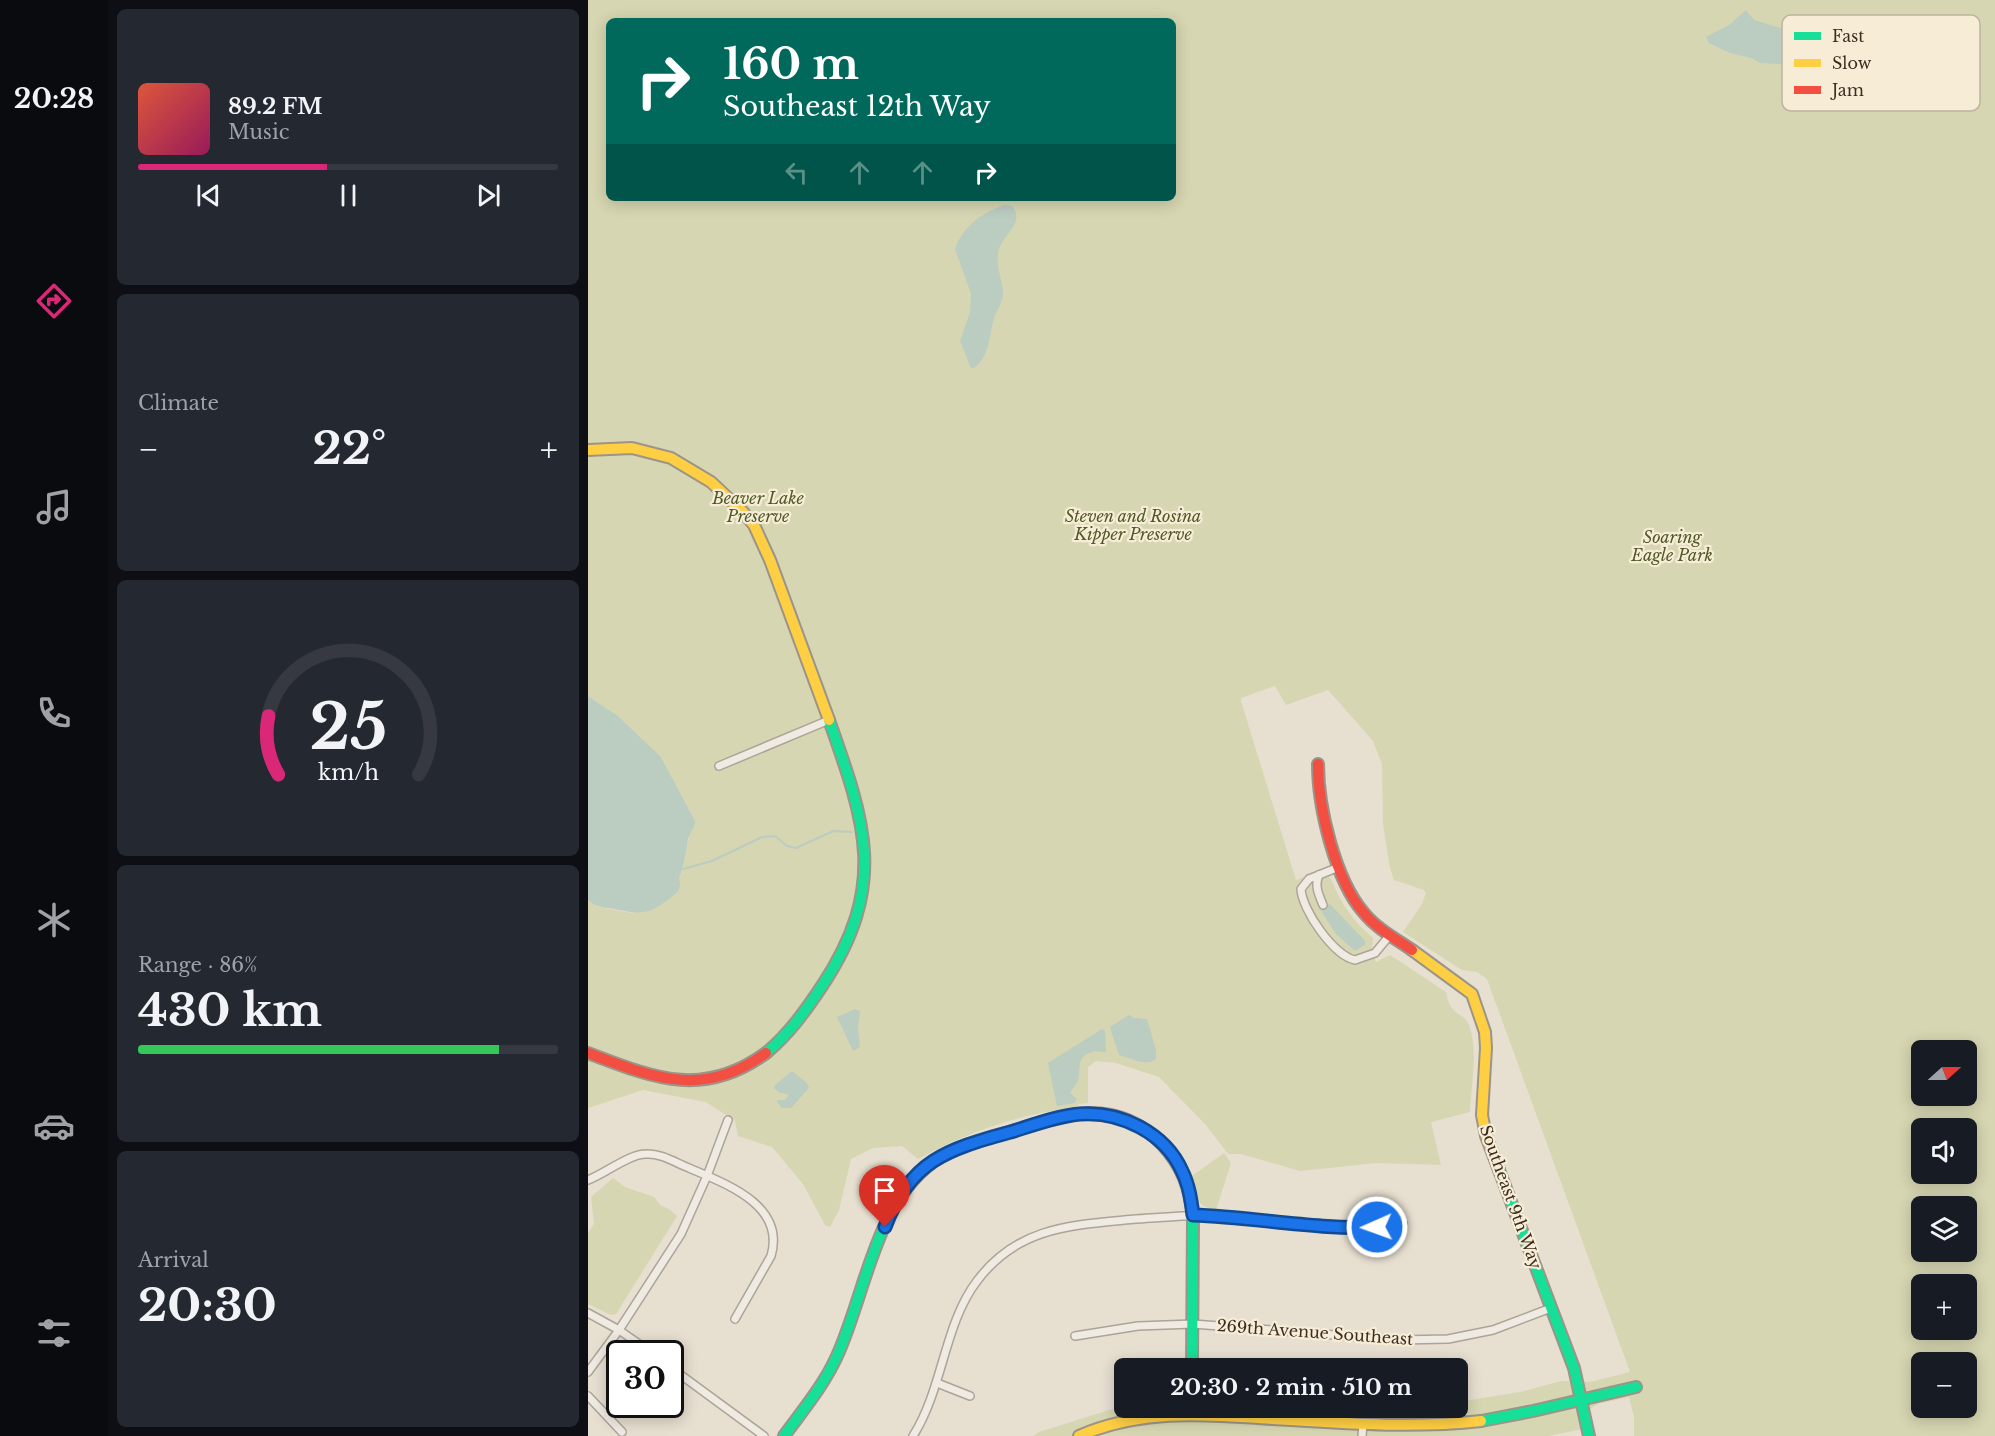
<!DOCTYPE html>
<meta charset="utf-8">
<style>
:root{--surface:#171b24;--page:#242831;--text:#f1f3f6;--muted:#9ea1a6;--line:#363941;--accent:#db2777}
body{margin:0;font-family:"Libre Baskerville",serif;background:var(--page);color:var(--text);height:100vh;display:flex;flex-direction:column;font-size:22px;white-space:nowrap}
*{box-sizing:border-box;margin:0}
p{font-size:20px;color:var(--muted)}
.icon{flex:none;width:33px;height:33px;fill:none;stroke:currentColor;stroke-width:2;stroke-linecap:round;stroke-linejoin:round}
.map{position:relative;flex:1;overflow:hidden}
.drawer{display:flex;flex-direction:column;gap:9px;padding:9px;background:#0d0f14;width:480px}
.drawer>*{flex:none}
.guide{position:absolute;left:18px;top:18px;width:570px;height:183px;border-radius:9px;box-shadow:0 3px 15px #0003;background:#00695c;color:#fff;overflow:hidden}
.needle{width:39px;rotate:69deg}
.buttons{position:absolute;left:1323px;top:1040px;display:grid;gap:12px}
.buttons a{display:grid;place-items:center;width:66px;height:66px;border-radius:9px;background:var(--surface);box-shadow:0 3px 15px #0003;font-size:30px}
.speed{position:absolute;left:18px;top:1340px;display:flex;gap:12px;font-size:30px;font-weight:700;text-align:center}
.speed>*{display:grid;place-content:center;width:78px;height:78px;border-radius:50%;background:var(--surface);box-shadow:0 3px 15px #0003;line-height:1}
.speed .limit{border:3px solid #111;border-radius:9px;background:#fff;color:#111}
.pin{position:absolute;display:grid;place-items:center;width:51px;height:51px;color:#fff;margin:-62px -26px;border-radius:50% 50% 50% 0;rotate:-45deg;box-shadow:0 0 6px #0007}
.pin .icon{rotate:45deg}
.me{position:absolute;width:66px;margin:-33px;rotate:268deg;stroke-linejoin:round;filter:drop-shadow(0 0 4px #0008)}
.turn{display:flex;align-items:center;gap:21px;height:126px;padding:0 18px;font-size:27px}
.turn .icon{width:78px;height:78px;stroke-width:2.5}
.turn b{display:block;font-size:42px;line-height:51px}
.lanes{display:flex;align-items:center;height:57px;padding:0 18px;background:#0003;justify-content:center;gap:30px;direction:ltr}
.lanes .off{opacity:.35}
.big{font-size:45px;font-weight:800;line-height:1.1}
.drawer .widget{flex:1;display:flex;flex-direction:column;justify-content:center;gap:9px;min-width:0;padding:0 21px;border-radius:9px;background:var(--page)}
.drawer .dial{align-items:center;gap:0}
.dial svg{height:156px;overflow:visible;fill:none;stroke:var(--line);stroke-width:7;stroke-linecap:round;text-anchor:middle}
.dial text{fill:var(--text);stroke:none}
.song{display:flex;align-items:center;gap:18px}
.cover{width:72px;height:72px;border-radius:9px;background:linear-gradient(135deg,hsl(10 70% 55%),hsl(330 70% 35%))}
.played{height:6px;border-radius:3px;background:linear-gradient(90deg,var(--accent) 45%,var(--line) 45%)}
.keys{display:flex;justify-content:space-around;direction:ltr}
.heat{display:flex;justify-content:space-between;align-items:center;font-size:33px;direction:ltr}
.charge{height:9px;border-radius:4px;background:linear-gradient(90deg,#34c759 86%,var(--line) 0)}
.trip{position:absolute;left:526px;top:1358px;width:354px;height:60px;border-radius:9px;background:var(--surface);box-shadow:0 3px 15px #0003;font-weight:800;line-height:60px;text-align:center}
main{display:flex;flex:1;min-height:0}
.tab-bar{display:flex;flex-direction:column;width:108px;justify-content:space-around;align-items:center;background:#090b0e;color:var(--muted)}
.tab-bar .icon{width:42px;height:42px}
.tab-bar .active{color:var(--accent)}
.tab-bar b{font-size:27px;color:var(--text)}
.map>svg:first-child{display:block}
.green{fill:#d7d6b2;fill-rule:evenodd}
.water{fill:#bbccc1}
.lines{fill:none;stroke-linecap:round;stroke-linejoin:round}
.stream{stroke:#bbccc1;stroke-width:2}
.street-casing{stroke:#aca498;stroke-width:10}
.fast-casing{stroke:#9c9488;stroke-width:14}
.slow-casing{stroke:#9c9488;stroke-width:14}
.jam-casing{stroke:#9c9488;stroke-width:14}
.street{stroke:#efeae2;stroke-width:7}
.fast{stroke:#16e098;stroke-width:10}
.slow{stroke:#ffcf43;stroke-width:10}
.jam{stroke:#f24e42;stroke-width:10}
.route-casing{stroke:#114b97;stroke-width:15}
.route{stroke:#1a73e8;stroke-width:10}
.labels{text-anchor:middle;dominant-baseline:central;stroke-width:4.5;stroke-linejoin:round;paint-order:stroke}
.park-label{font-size:16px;font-style:italic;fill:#4e5926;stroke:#f7edd7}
.street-label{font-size:16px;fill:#3c2d20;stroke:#f7edd7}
.key{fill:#f7edd7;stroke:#bfb3a0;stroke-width:1.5}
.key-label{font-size:16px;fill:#3c2d20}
</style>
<main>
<nav class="tab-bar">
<b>20:28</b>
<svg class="icon active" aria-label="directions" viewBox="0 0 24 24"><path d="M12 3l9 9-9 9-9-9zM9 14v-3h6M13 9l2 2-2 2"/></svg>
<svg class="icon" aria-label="music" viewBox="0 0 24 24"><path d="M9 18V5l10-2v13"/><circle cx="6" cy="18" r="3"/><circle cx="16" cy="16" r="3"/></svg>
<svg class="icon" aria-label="phone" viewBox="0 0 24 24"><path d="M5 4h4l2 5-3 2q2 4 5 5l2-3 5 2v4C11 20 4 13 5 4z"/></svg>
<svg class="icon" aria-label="climate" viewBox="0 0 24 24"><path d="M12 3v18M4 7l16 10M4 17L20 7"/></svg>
<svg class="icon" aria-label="car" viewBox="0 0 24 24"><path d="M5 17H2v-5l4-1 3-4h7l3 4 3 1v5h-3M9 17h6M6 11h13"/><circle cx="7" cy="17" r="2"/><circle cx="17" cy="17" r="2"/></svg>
<svg class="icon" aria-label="filters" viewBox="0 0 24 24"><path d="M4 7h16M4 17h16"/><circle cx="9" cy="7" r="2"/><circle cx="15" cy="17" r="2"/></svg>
</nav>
<section class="drawer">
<div class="widget">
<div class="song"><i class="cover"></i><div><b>89.2 FM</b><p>Music</p></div></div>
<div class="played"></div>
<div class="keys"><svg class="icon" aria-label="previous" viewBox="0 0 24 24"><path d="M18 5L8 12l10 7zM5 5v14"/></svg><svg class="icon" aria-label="pause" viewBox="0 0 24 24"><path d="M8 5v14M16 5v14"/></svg><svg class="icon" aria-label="next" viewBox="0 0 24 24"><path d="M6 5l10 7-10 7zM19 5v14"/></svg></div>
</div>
<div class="widget"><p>Climate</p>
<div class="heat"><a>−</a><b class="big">22°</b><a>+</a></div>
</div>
<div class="widget dial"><svg viewBox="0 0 100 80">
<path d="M14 69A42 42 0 1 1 86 69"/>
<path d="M14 69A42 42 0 0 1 9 39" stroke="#db2777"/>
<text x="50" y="56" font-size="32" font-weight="700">25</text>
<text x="50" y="72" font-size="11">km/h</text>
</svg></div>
<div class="widget"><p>Range · 86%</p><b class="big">430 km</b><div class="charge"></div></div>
<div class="widget"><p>Arrival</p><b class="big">20:30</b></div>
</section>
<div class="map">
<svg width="1407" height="1436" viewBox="0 0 1407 1436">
<rect width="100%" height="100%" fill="#e7dfd0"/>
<!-- green -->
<g class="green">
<path d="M0,0H1407V1436H1046V1417L1041,1397L1010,1404L990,1417L994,1429L961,1436H445L451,1432L537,1405V1407H870V1402L932,1392L973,1381L1002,1382L1042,1372L899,979L889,972L874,970L815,932L834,904L838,893L836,890L806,880L802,868L795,824L794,764L785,741L740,690L698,705L687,686L653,698V701L708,880L736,870L738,875L743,879C753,904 765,921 785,938L784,951L788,962L802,955L858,992C862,1018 877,1011 882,1028C890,1055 883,1085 882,1112L843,1122L853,1165L789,1163L712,1171L653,1154H640L618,1125L571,1077L528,1063L508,1061L500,1067V1103L491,1104L488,1107C433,1114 379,1132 330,1159L314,1146L285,1148L263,1159L251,1210L242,1227L237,1225L215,1184L184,1147L150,1136L147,1121L118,1102L55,1090L0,1108V900L10,907L44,913L91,879L95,869L101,836L105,828L107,821L73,757L30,716L0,696ZM21,21H585V198H21ZM1334,1050H1378V1095H1334ZM1334,1128H1378V1173H1334ZM1334,1206H1378V1251H1334ZM1334,1284H1378V1329H1334ZM1334,1362H1378V1407H1334Z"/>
<path d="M636,1153L643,1163L628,1210C606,1206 609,1195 604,1176Z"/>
<polygon points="25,1178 37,1187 66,1197 72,1205 81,1209 89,1216 28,1314 23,1315 0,1304 0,1233 6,1224 3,1197"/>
</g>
<!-- water -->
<g class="water">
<path d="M1158,10L1166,20L1215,35C1219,46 1214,56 1208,65L1172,63L1163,58L1142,53L1121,43L1118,37L1141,25Z"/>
<path d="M416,205L424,206C439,224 411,236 410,254C408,267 414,279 415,291C416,302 407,312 405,322C401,338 401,358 386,368H383L372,341L382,312L383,294L367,249C375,226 395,212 416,205Z"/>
<path d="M0,696L30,716L73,757L107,821C107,828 102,832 100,839C98,853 96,866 91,879C94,888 90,893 82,898C60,916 52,914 26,909C14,907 9,908 0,900Z"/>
<polygon points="742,904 777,941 777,945 767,951 748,934 732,909"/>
<polygon points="267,1009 272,1011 270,1028 272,1047 265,1051 249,1017"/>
<path d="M541,1015L546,1018L559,1019L568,1050V1059C558,1067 543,1058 531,1055L522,1027Z"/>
<path d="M514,1029L517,1031L518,1052C514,1052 508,1051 504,1052C490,1056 492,1065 491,1076C490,1083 486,1087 482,1093L489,1099L487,1103L469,1106L460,1063Z"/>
<polygon points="204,1071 219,1083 221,1088 203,1108 194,1108 189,1102 190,1100 197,1100 201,1095 190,1092 186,1088 187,1085"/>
</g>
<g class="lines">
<!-- stream -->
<polyline class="stream" points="95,869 124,861 174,837 187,836 199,846 208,848 245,831 264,832"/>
<defs>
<g id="street">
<polyline points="131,766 241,720"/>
<path d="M751,867L721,879L713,889C714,910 746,956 767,960L787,953L802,935"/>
<path d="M731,875C726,886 731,895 735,905"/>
<path d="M0,1180C18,1173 41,1154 58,1154C73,1153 88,1163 101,1168C138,1184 198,1205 183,1256L147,1319"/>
<polyline points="0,1313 31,1330 64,1353"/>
<polyline points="487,1336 550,1326 605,1324 812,1340 860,1339 905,1330 963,1308"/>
<polyline points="82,1367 176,1436"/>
<polyline points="0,1372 31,1330 93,1234 119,1176 140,1120"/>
<polyline points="349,1383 382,1396"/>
<polyline points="0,1396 34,1432"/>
<path d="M325,1436C355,1389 356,1324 389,1281C430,1226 485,1225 548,1219C578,1217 608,1214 638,1216C673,1219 708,1225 742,1227C767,1229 791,1227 815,1223"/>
<polyline points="774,1436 775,1424"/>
</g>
<g id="fast">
<path d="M178,1053C201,1034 218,1010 234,986C300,886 278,824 241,720"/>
<polyline points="911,1170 986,1368 1001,1436"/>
<polyline points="604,1368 605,1217"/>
<polyline points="893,1421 945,1411 1048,1387"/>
<path d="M196,1436C215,1410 236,1385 249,1356C277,1295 287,1204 345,1162C366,1147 392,1140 417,1133"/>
</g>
<g id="slow">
<polyline points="0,450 44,448 83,458 123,482 155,512 166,525 182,560 241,720"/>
<polyline points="824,950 884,994 897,1032 898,1048 894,1115 898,1136 911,1170"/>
<path d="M417,1133C444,1126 473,1114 502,1113C561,1113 601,1162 605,1217"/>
<path d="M491,1436C559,1406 630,1416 702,1420C766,1424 829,1428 893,1421"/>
</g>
<g id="jam">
<path d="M730,764C730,807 747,880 776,913C788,928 808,939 824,950"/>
<path d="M0,1053C66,1078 115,1099 178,1053"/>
</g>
</defs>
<!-- street casing -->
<use href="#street" class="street-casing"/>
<!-- fast casing -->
<use href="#fast" class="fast-casing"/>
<!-- slow casing -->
<use href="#slow" class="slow-casing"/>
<!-- jam casing -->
<use href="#jam" class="jam-casing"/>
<!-- street -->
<use href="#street" class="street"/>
<!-- fast -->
<use href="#fast" class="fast"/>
<!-- slow -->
<use href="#slow" class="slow"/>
<!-- jam -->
<use href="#jam" class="jam"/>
</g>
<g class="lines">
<defs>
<path id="route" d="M297,1227C323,1158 362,1149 426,1131C448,1124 470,1116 492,1114C533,1111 577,1133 594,1171C601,1185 603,1200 605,1215C667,1217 728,1230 789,1227"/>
</defs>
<!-- route casing -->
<use href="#route" class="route-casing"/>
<!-- route -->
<use href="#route" class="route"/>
</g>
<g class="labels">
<!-- park labels -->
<g class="park-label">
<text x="170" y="498">Beaver Lake<tspan x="170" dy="18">Preserve</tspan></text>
<text x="545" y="516">Steven and Rosina<tspan x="545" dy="18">Kipper Preserve</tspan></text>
<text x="1084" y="537">Soaring<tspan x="1084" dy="18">Eagle Park</tspan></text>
</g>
<!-- street labels -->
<g class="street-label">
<text transform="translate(923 1197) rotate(70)">Southeast 9th Way</text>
<text transform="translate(727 1332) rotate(4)">269th Avenue Southeast</text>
</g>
</g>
<!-- legend -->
<rect x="1194" y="15" width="198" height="96" rx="9" class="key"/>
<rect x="1206" y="32" width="27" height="8" fill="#16e098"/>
<rect x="1206" y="59" width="27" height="8" fill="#ffcf43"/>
<rect x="1206" y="86" width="27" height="8" fill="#f24e42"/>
<g class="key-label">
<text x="1244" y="42">Fast</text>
<text x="1244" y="69">Slow</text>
<text x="1244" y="96">Jam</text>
</g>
</svg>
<div class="buttons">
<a><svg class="needle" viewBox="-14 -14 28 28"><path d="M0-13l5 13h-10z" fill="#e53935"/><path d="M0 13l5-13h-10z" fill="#9ea1a6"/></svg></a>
<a><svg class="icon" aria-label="sound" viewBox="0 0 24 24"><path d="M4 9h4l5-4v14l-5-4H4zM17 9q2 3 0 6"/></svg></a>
<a><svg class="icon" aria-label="layers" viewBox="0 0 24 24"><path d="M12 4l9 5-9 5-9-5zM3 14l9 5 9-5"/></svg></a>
<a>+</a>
<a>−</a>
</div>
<div class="speed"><div class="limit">30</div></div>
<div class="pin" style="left:297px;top:1227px;background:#d93025"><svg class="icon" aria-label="arrive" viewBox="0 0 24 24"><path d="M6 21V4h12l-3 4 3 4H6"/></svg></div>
<svg class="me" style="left:789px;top:1227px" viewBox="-20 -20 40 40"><circle r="17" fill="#1a73e8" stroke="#fff" stroke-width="3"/><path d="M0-11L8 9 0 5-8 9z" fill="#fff"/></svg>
<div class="trip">20:30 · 2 min · 510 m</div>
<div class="guide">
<div class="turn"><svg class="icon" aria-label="right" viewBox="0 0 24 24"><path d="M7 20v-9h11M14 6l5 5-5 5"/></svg><div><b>160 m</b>Southeast 12th Way</div></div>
<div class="lanes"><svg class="icon off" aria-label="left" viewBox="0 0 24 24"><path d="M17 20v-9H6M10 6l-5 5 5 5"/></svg><svg class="icon off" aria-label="ahead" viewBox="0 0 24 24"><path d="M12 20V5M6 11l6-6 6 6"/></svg><svg class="icon off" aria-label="ahead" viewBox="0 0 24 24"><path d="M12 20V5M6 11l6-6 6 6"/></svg><svg class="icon" aria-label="right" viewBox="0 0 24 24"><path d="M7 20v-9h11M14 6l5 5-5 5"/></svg></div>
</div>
</div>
</main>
